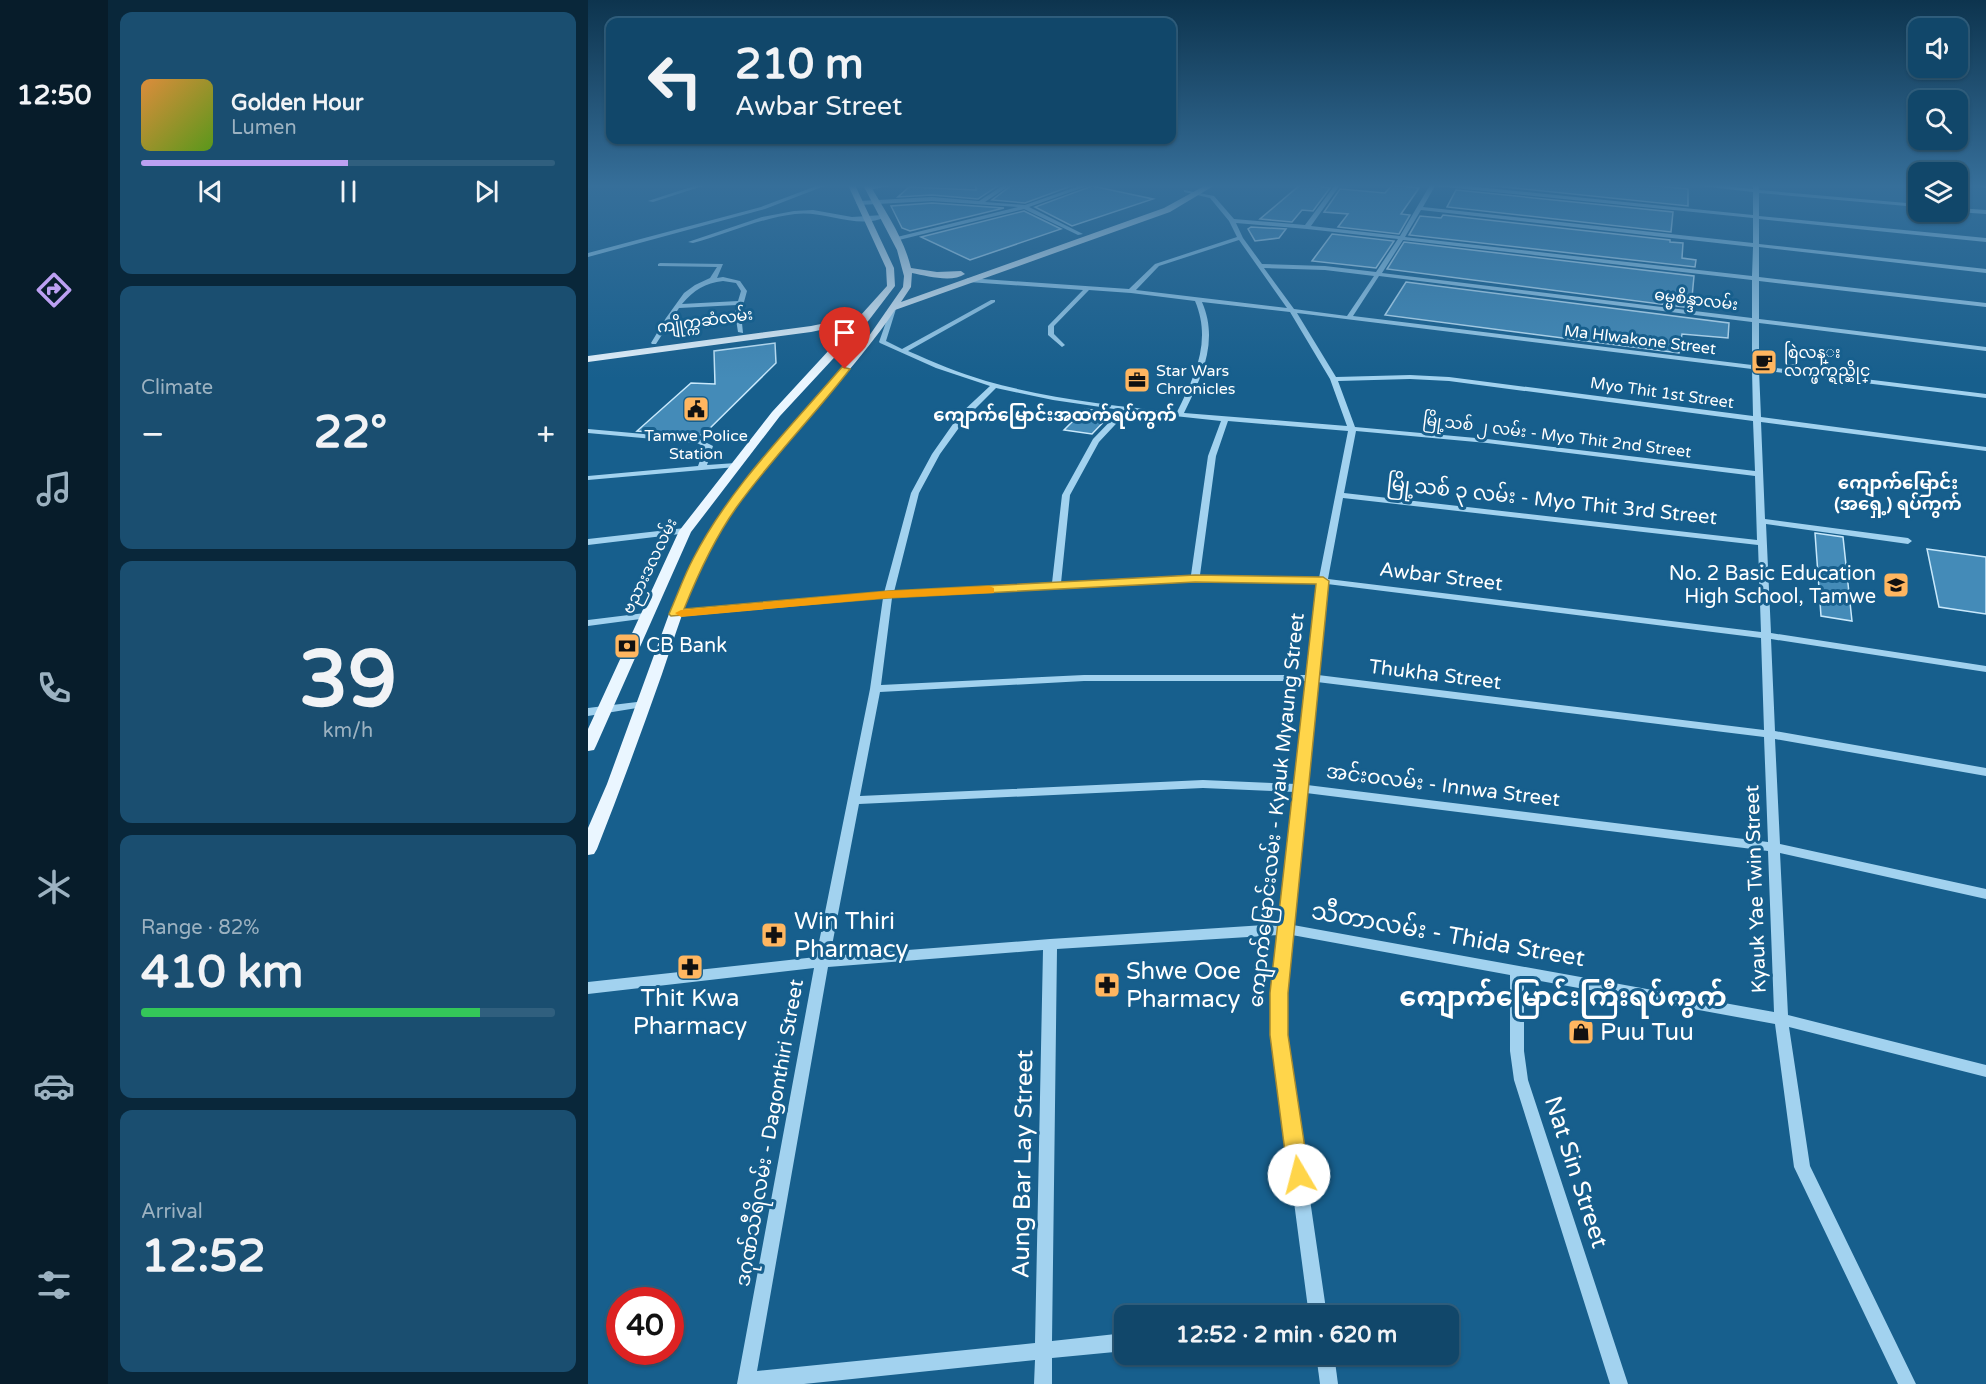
<!DOCTYPE html>
<meta charset="utf-8">
<style>
:root{--surface:#11476a;--page:#1a4e70;--text:#f1f3f6;--muted:#9cb2c1;--line:#305f7e;--accent:#bca0f2}
body{margin:0;font-family:"Varela Round","Noto Sans Myanmar",sans-serif;background:var(--page);color:var(--text);height:100vh;display:flex;flex-direction:column;font-size:22px;white-space:nowrap}
*{box-sizing:border-box;margin:0}
p{font-size:20px;color:var(--muted)}
.icon{flex:none;width:33px;height:33px;fill:none;stroke:currentColor;stroke-width:2;stroke-linecap:round;stroke-linejoin:round}
.map{position:relative;flex:1;overflow:hidden}
.sheet{display:flex;flex-direction:column;gap:12px;padding:12px;background:#09273a;width:480px}
.sheet>*{flex:none}
.banner{position:absolute;left:18px;top:18px;width:570px;height:126px;border-radius:12px;box-shadow:0 2px 4px #0004,0 0 0 2px var(--line);background:#11476a;color:var(--text);overflow:hidden}
.fabs{position:absolute;left:1320px;top:18px;display:grid;gap:12px}
.fabs a{display:grid;place-items:center;width:60px;height:60px;border-radius:12px;background:var(--surface);box-shadow:0 2px 4px #0004,0 0 0 2px var(--line);font-size:30px}
.speed{position:absolute;left:18px;top:1287px;display:flex;gap:12px;font-size:30px;font-weight:700;text-align:center}
.speed>*{display:grid;place-content:center;width:78px;height:78px;border-radius:50%;background:var(--surface);box-shadow:0 2px 4px #0004,0 0 0 2px var(--line);line-height:1}
.speed .limit{border:9px solid #d22;background:#fff;color:#111}
.pin{position:absolute;display:grid;place-items:center;width:51px;height:51px;color:#fff;margin:-62px -26px;border-radius:50% 50% 50% 0;rotate:-45deg;box-shadow:0 0 6px #0007}
.pin .icon{rotate:45deg}
.me{position:absolute;width:66px;margin:-33px;rotate:352deg;stroke-linejoin:round;filter:drop-shadow(0 0 4px #0008)}
.turn{display:flex;align-items:center;gap:21px;height:126px;padding:0 30px;font-size:27px}
.turn .icon{width:78px;height:78px;stroke-width:2.5}
.turn b{display:block;font-size:42px;line-height:51px}
.big{font-size:45px;font-weight:700;line-height:1.1}
.sheet .tile{flex:1;display:flex;flex-direction:column;justify-content:center;gap:9px;min-width:0;padding:0 21px;border-radius:12px;background:var(--page)}
.sheet .dial{align-items:center;gap:0}
.dial b{font-size:78px;line-height:1}
.song{display:flex;align-items:center;gap:18px}
.cover{width:72px;height:72px;border-radius:9px;background:linear-gradient(135deg,hsl(30 70% 55%),hsl(90 70% 35%))}
.played{height:6px;border-radius:3px;background:linear-gradient(90deg,var(--accent) 50%,var(--line) 50%)}
.keys{display:flex;justify-content:space-around;direction:ltr}
.heat{display:flex;justify-content:space-between;align-items:center;font-size:33px;direction:ltr}
.charge{height:9px;border-radius:4px;background:linear-gradient(90deg,#34c759 82%,var(--line) 0)}
.trip{position:absolute;left:526px;top:1305px;width:345px;height:60px;border-radius:12px;background:var(--surface);box-shadow:0 2px 4px #0004,0 0 0 2px var(--line);font-weight:700;line-height:60px;text-align:center}
main{display:flex;flex:1;min-height:0}
.tab-bar{display:flex;flex-direction:column;width:108px;justify-content:space-around;align-items:center;background:#071c2a;color:var(--muted)}
.tab-bar .icon{width:42px;height:42px}
.tab-bar .on{color:var(--accent)}
.tab-bar b{font-size:27px;color:var(--text)}
.map>svg:first-child{display:block}
.building{fill:#448bb8;stroke:#c8e8fb;stroke-width:1.5}
.lines{fill:none;stroke-linecap:round;stroke-linejoin:round}
.minor{fill:#a2d2ef;fill-rule:evenodd}
.major{fill:#eaf6ff;fill-rule:evenodd}
.route{fill:#ffd54a;stroke:#a68a30;stroke-width:1.5}
.slow{fill:#f59e0b}
.labels{text-anchor:middle;dominant-baseline:central;stroke-width:6;stroke-linejoin:round;paint-order:stroke}
.far-street-label{font-size:16px;fill:#fff;stroke:#175f8d}
.far-poi-label{font-size:16px;fill:#fff;stroke:#175f8d;text-anchor:start}
.far-quarter-label{font-size:18px;font-weight:bold;fill:#fff;stroke:#175f8d}
.street-label{font-size:20px;fill:#fff;stroke:#175f8d}
.poi-label{font-size:20px;fill:#fff;stroke:#175f8d;text-anchor:end}
.near-poi-label{font-size:24px;fill:#fff;stroke:#175f8d;text-anchor:start}
.near-street-label{font-size:24px;fill:#fff;stroke:#175f8d}
.near-quarter-label{font-size:27px;font-weight:bold;fill:#fff;stroke:#175f8d}
</style>
<main>
<nav class="tab-bar">
<b>12:50</b>
<svg class="icon on" aria-label="directions" viewBox="0 0 24 24"><path d="M12 3l9 9-9 9-9-9zM9 14v-3h6M13 9l2 2-2 2"/></svg>
<svg class="icon" aria-label="music" viewBox="0 0 24 24"><path d="M9 18V5l10-2v13"/><circle cx="6" cy="18" r="3"/><circle cx="16" cy="16" r="3"/></svg>
<svg class="icon" aria-label="phone" viewBox="0 0 24 24"><path d="M5 4h4l2 5-3 2q2 4 5 5l2-3 5 2v4C11 20 4 13 5 4z"/></svg>
<svg class="icon" aria-label="climate" viewBox="0 0 24 24"><path d="M12 3v18M4 7l16 10M4 17L20 7"/></svg>
<svg class="icon" aria-label="car" viewBox="0 0 24 24"><path d="M5 17H2v-5l4-1 3-4h7l3 4 3 1v5h-3M9 17h6M6 11h13"/><circle cx="7" cy="17" r="2"/><circle cx="17" cy="17" r="2"/></svg>
<svg class="icon" aria-label="filters" viewBox="0 0 24 24"><path d="M4 7h16M4 17h16"/><circle cx="9" cy="7" r="2"/><circle cx="15" cy="17" r="2"/></svg>
</nav>
<section class="sheet">
<div class="tile">
<div class="song"><i class="cover"></i><div><b>Golden Hour</b><p>Lumen</p></div></div>
<div class="played"></div>
<div class="keys"><svg class="icon" aria-label="previous" viewBox="0 0 24 24"><path d="M18 5L8 12l10 7zM5 5v14"/></svg><svg class="icon" aria-label="pause" viewBox="0 0 24 24"><path d="M8 5v14M16 5v14"/></svg><svg class="icon" aria-label="next" viewBox="0 0 24 24"><path d="M6 5l10 7-10 7zM19 5v14"/></svg></div>
</div>
<div class="tile"><p>Climate</p>
<div class="heat"><a>−</a><b class="big">22°</b><a>+</a></div>
</div>
<div class="tile dial"><b>39</b><p>km/h</p></div>
<div class="tile"><p>Range · 82%</p><b class="big">410 km</b><div class="charge"></div></div>
<div class="tile"><p>Arrival</p><b class="big">12:52</b></div>
</section>
<div class="map">
<svg width="1398" height="1384" viewBox="0 0 1398 1384">
<rect width="100%" height="100%" fill="#175f8d"/>
<!-- building -->
<g class="building">
<polygon points="388,185 411,185 390,199 344,195 310,197 321,187 388,190"/>
<polygon points="424,185 486,185 437,203 404,200"/>
<polygon points="712,185 736,185 734,187 742,188 725,211 714,210 704,222 672,219"/>
<polygon points="804,185 831,188 813,214 822,215 811,234 750,227 760,214 736,212 752,189 797,193"/>
<polygon points="896,185 1058,185 1100,189 1100,206"/>
<polygon points="504,186 565,199 484,226 447,207"/>
<polygon points="868,190 1085,212 1083,232 859,207"/>
<polygon points="344,203 416,208 322,231 314,228 303,206"/>
<polygon points="436,211 473,229 382,260 333,237"/>
<polygon points="855,215 1082,240 1082,242 1095,243 1094,258 1108,260 1107,267 821,235 832,216 853,218"/>
<polygon points="663,227 698,229 691,238 667,241 660,229"/>
<polygon points="744,234 806,241 788,268 724,261"/>
<polygon points="816,242 1106,276 1103,308 799,269"/>
<polygon points="818,282 1141,323 1140,338 1094,334 1091,353 797,315"/>
<polygon points="187,343 188,363 115,435 49,431 103,383 127,384 126,351"/>
<polygon points="497,409 524,413 504,434 476,430"/>
<polygon points="1227,533 1255,537 1264,621 1233,616"/>
<polygon points="1339,549 1398,557 1398,614 1351,607"/>
</g>
<g class="lines">
<!-- minor -->
<g class="minor">
<polygon points="109,185 118,185 65,202 60,201"/>
<polygon points="231,185 239,185 177,209 0,257 0,253 173,207"/>
<polygon points="289,185 308,185 280,190 277,188"/>
<polygon points="416,185 422,185 397,202 437,205 494,185 502,185 441,207 495,234 490,235 436,209 307,241 304,239 305,238 430,207 344,201 271,205 268,203 271,201 344,197 391,201"/>
<path d="M747,185H752L723,226L812,236L842,185H869L1165,215V192L1104,185H1127L1165,189V185H1171V190L1330,204V207L1171,193V216L1398,238V242L1171,219V244L1398,269V273L1171,247V277L1398,303V307L1171,281V319L1398,347V351L1171,323V366L1398,394V398L1171,370L1173,417L1398,447V451L1173,422L1177,519L1320,538L1324,541L1320,544L1178,524L1183,633L1398,666V672L1183,639L1187,731L1398,768V776L1187,739L1192,844L1398,889V899L1192,853L1200,1015L1398,1065V1077L1201,1027L1222,1166L1328,1384H1310L1206,1167L1187,1024L936,978V1051L940,1080L1040,1384H1022L926,1080L922,1051V975L704,935L698,993V1035L739,1316H721L684,1035V993L691,935L469,949L464,1341L537,1333V1351L464,1358V1384H446L447,1360L216,1384H149L226,968L0,994V982L228,957L282,689L295,598L88,617L83,614L88,611L296,593L323,493L344,454L372,414L402,386L348,368L292,343L291,342L303,308L308,309L298,341L314,349L403,300H407V302L320,351C345,362 371,373 398,381C458,398 525,406 589,412C607,376 624,341 607,301L543,293L501,290L466,326V334L477,345L474,347L460,335V326L495,290L380,282L377,280L380,278L541,289L567,264L649,237L641,221L622,198L596,192V190L626,196L646,219L717,225ZM847,186L1165,218V243L835,207ZM833,210L1165,247L1164,276L817,237ZM648,223L719,229L810,239L788,272L737,266L674,264L655,238ZM651,240L699,308L548,290L571,266ZM815,240L1164,280V318L794,273ZM676,268L737,270L786,276L759,316L706,309ZM791,276L1164,322V365L765,316ZM614,302L702,312L742,379L759,426L596,413C614,377 631,341 614,302ZM709,313L1164,369L1165,416L861,377L822,375L748,377ZM822,379L861,381L1165,421L1167,471L899,439L767,427L750,381ZM408,388L465,400L533,410L505,439L474,495L464,583L306,592L331,493L352,454L378,418ZM540,411L633,421L620,456L603,575L473,583L482,495L511,442ZM640,421L760,431L731,578L612,575L628,456ZM768,431L899,443L1167,476L1169,540L756,493ZM755,498L1170,545L1173,632L740,579ZM607,581L730,584L720,675H496L293,685L304,598ZM739,584L1173,638L1176,730L730,675ZM496,681H719L708,784L615,780L272,796L292,692ZM729,682L1176,737L1180,842L719,785ZM615,788L707,792L692,924L462,939L242,956L271,804ZM718,793L1180,851L1186,1012L705,925ZM455,950L447,1343L169,1371L240,967Z"/>
<polygon points="1391,185 1398,185 1398,188 1391,186"/>
<polygon points="1370,208 1398,210 1398,214 1370,212"/>
<path d="M225,210L264,217L295,215L298,217C270,230 236,210 207,214C172,218 139,234 105,243L100,242L174,217L206,211Z"/>
<path d="M72,263L135,264L129,278L135,277L152,281L159,291L153,313L155,333L150,332L147,313L149,305L91,308L68,344H64L63,343L78,318L96,293L107,285L122,278L129,267L70,266V264ZM135,281L148,283L153,291L150,301L94,304C106,290 117,283 135,281Z"/>
<polygon points="0,429 111,439 125,446 119,465 148,463 152,465 148,467 0,480 0,476 110,466 117,447 109,443 0,433"/>
<polygon points="97,528 100,529 100,533 0,545 0,539"/>
<polygon points="57,613 62,616 60,618 0,626 0,620"/>
<polygon points="57,701 61,702 62,704 61,706 0,716 0,708"/>
<polygon points="728,1354 746,1354 750,1384 732,1384"/>
</g>
<!-- major -->
<g class="major">
<polygon points="260,185 267,185 306,268 307,286 281,320 192,416 103,532 8,746 6,750 0,751 0,729 91,531 184,412 266,323 223,332 0,362 0,356 223,326 272,316 299,286 298,268"/>
<path d="M275,185H282C297,211 316,238 323,268L349,272L373,271L377,274C364,283 339,276 324,273L323,287L313,302L576,208L618,185H627L582,212L307,310C249,396 164,465 117,559C99,596 87,636 74,674C53,733 32,791 9,849L6,854L0,855V828L19,784L81,614L105,559L138,505L172,462L281,336L315,287L316,276L309,250Z"/>
</g>
</g>
<!-- sky -->
<linearGradient id="sky" x2="0" y2="1"><stop stop-color="#0d344e"/><stop offset="0.49" stop-color="#366f9a"/><stop offset="1" stop-color="#366f9a" stop-opacity="0"/></linearGradient>
<rect width="1398" height="379" fill="url(#sky)"/>
<!-- route -->
<path class="route" d="M254,367L262,369C225,417 183,459 148,508C126,539 110,574 96,609L300,591L607,575L735,577L741,581L700,993V1035L721,1175L718,1182L711,1185L703,1182L700,1175L682,1035V993L728,584L607,582L300,598L83,616L81,614C89,596 96,576 105,559C142,487 202,428 254,367Z"/>
<!-- slow -->
<polygon class="slow" points="401,586 406,588 406,593 300,598 93,617 87,613 93,610 300,591"/>
<!-- icons -->
<defs>
<symbol id="cafe-square" viewBox="-11 -11 22 22"><rect x="-9" y="-9" width="18" height="18" rx="4" fill="#ffb660" stroke="#175f8d"/><path d="M-5.5-4.5H6V0H3Q3 3.5 0 3.5H-2.5Q-5.5 3.5-5.5 0ZM3-3.2v2h1.7v-2ZM-6 4.5H4V6H-6Z" fill="#111"/></symbol>
<symbol id="office-square" viewBox="-11 -11 22 22"><rect x="-9" y="-9" width="18" height="18" rx="4" fill="#ffb660" stroke="#175f8d"/><path d="M-6-3h4V-5.5h4V-3h4V5H-6ZM-1-4.5V-3h2v-1.5ZM-6 0V1H6V0Z" fill="#111"/></symbol>
<symbol id="civic-square" viewBox="-11 -11 22 22"><rect x="-9" y="-9" width="18" height="18" rx="4" fill="#ffb660" stroke="#175f8d"/><path d="M-.6-6.5H3V-4.5H.6V-3L4-1V1h2V6H-6V1h2V-1L-.6-3ZM-1.2 2.5V6h2.4V2.5Z" fill="#111"/></symbol>
<symbol id="school-square" viewBox="-11 -11 22 22"><rect x="-9" y="-9" width="18" height="18" rx="4" fill="#ffb660" stroke="#175f8d"/><path d="M0-5L7-2L0 1L-7-2ZM-4 1L0 2.5L4 1V4Q0 6-4 4Z" fill="#111"/></symbol>
<symbol id="bank-square" viewBox="-11 -11 22 22"><rect x="-9" y="-9" width="18" height="18" rx="4" fill="#ffb660" stroke="#175f8d"/><path d="M-6-4H6V4H-6ZM0-2.3a2.3 2.3 0 1 0 0 4.6a2.3 2.3 0 1 0 0-4.6Z" fill="#111"/></symbol>
<symbol id="pharmacy-square" viewBox="-11 -11 22 22"><rect x="-9" y="-9" width="18" height="18" rx="4" fill="#ffb660" stroke="#175f8d"/><path d="M-2-6h4v4h4v4h-4v4h-4v-4h-4v-4h4Z" fill="#111"/></symbol>
<symbol id="shop-square" viewBox="-11 -11 22 22"><rect x="-9" y="-9" width="18" height="18" rx="4" fill="#ffb660" stroke="#175f8d"/><path d="M-5-2.5h2.3a2.7 3.5 0 0 1 5.4 0H5L5.5 6h-11ZM-1.5-2.5h3a1.5 2.3 0 0 0-3 0Z" fill="#111"/></symbol>
</defs>
<g fill-rule="evenodd">
<use href="#cafe-square" x="1161" y="347" width="30" height="30"/>
<use href="#office-square" x="534" y="365" width="30" height="30"/>
<use href="#civic-square" x="93" y="394" width="30" height="30"/>
<use href="#school-square" x="1293" y="570" width="30" height="30"/>
<use href="#bank-square" x="24" y="631" width="30" height="30"/>
<use href="#pharmacy-square" x="171" y="920" width="30" height="30"/>
<use href="#pharmacy-square" x="87" y="952" width="30" height="30"/>
<use href="#pharmacy-square" x="504" y="970" width="30" height="30"/>
<use href="#shop-square" x="978" y="1017" width="30" height="30"/>
</g>
<g class="labels">
<!-- far-street labels -->
<g class="far-street-label">
<text transform="translate(1108 300) rotate(7)">ဓမ္မစိန္ဒာလမ်း</text>
<text transform="translate(117 321) rotate(-8)">ကျိုက္ကဆံလမ်း</text>
<text transform="translate(1052 340) rotate(7)">Ma Hlwakone Street</text>
<text transform="translate(1074 393) rotate(8)">Myo Thit 1st Street</text>
<text transform="translate(969 436) rotate(7)">မြို့သစ် ၂ လမ်း - Myo Thit 2nd Street</text>
<text transform="translate(62 566) rotate(-64)">ဗညားဒလလမ်း</text>
</g>
<!-- far-poi labels -->
<g class="far-poi-label">
<text x="1196" y="353">စြဲလန္း<tspan x="1196" dy="18">လက္ဖက္ရည္ဆိုင္</tspan></text>
<text x="568" y="371">Star Wars<tspan x="568" dy="18">Chronicles</tspan></text>
<text x="108" y="436" text-anchor="middle">Tamwe Police<tspan x="108" dy="18">Station</tspan></text>
</g>
<!-- far-quarter labels -->
<g class="far-quarter-label">
<text x="467" y="415">ကျောက်မြောင်းအထက်ရပ်ကွက်</text>
<text x="1310" y="483">ကျောက်မြောင်း<tspan x="1310" dy="21">(အရှေ့) ရပ်ကွက်</tspan></text>
</g>
<!-- street labels -->
<g class="street-label">
<text transform="translate(964 501) rotate(6)">မြို့သစ် ၃ လမ်း - Myo Thit 3rd Street</text>
<text transform="translate(853 577) rotate(7)">Awbar Street</text>
<text transform="translate(847 675) rotate(7)">Thukha Street</text>
<text transform="translate(855 786) rotate(7)">အင်းဝလမ်း - Innwa Street</text>
<text transform="translate(689 810) rotate(-84)">ကျောက်မြောင်းလမ်း - Kyauk Myaung Street</text>
<text transform="translate(1168 889) rotate(-92)">Kyauk Yae Twin Street</text>
<text transform="translate(182 1133) rotate(-80)">ဒဂုဏ်သီရိလမ်း - Dagonthiri Street</text>
</g>
<!-- poi labels -->
<g class="poi-label">
<text x="1288" y="574">No. 2 Basic Education<tspan x="1288" dy="23">High School, Tamwe</tspan></text>
<text x="58" y="646" text-anchor="start">CB Bank</text>
</g>
<!-- near-poi labels -->
<g class="near-poi-label">
<text x="206" y="921">Win Thiri<tspan x="206" dy="28">Pharmacy</tspan></text>
<text x="538" y="971">Shwe Ooe<tspan x="538" dy="28">Pharmacy</tspan></text>
<text x="102" y="998" text-anchor="middle">Thit Kwa<tspan x="102" dy="28">Pharmacy</tspan></text>
<text x="1012" y="1032">Puu Tuu</text>
</g>
<!-- near-street labels -->
<g class="near-street-label">
<text transform="translate(860 935) rotate(10)">သီတာလမ်း - Thida Street</text>
<text transform="translate(435 1164) rotate(-89)">Aung Bar Lay Street</text>
<text transform="translate(988 1172) rotate(72)">Nat Sin Street</text>
</g>
<!-- near-quarter labels -->
<g class="near-quarter-label">
<text x="975" y="997">ကျောက်မြောင်းကြီးရပ်ကွက်</text>
</g>
</g>
</svg>
<div class="fabs">
<a><svg class="icon" aria-label="sound" viewBox="0 0 24 24"><path d="M4 9h4l5-4v14l-5-4H4zM17 9q2 3 0 6"/></svg></a>
<a><svg class="icon" aria-label="search" viewBox="0 0 24 24"><circle cx="10" cy="10" r="6"/><path d="M15 15l6 6"/></svg></a>
<a><svg class="icon" aria-label="layers" viewBox="0 0 24 24"><path d="M12 4l9 5-9 5-9-5zM3 14l9 5 9-5"/></svg></a>
</div>
<div class="speed"><div class="limit">40</div></div>
<div class="pin" style="left:257px;top:369px;background:#d93025"><svg class="icon" aria-label="arrive" viewBox="0 0 24 24"><path d="M6 21V4h12l-3 4 3 4H6"/></svg></div>
<svg class="me" style="left:711px;top:1175px" viewBox="-20 -20 40 40"><circle r="19" fill="#fff"/><path d="M0-13L10 11 0 6-10 11z" fill="#ffd54a"/></svg>
<div class="trip">12:52 · 2 min · 620 m</div>
<div class="banner">
<div class="turn"><svg class="icon" aria-label="left" viewBox="0 0 24 24"><path d="M17 20v-9H6M10 6l-5 5 5 5"/></svg><div><b>210 m</b>Awbar Street</div></div>
</div>
</div>
</main>
